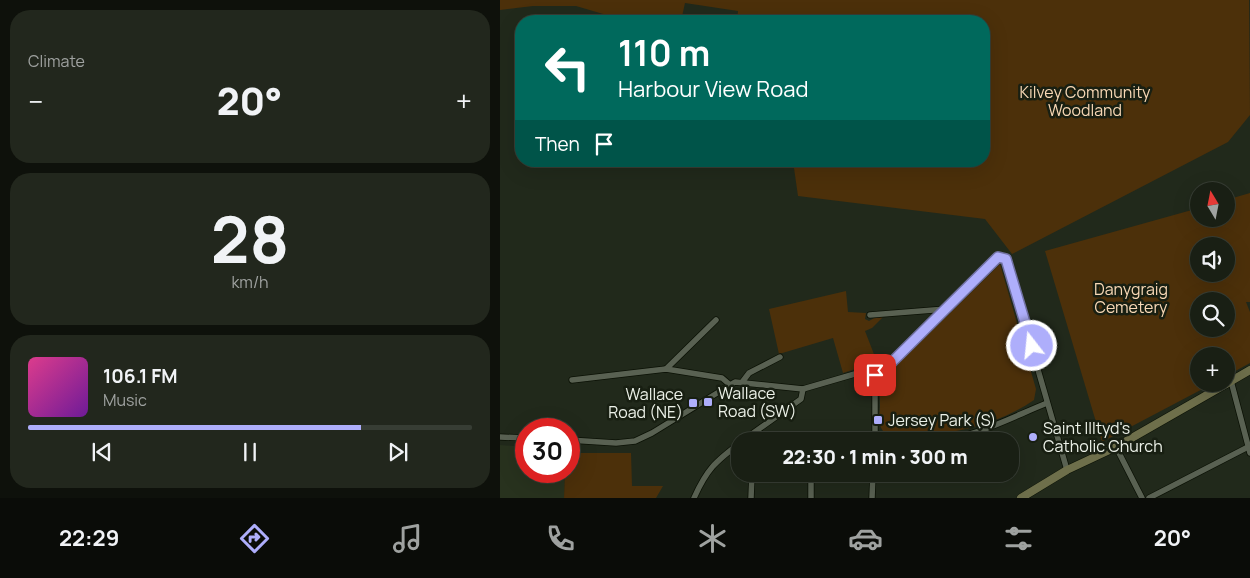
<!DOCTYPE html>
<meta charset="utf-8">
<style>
:root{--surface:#191f14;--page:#22271d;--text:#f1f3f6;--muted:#9fa2a0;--line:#373d34;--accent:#aeaefb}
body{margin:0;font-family:Manrope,sans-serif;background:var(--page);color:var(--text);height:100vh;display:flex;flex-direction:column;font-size:19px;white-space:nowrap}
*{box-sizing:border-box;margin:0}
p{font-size:16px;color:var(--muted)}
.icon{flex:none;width:28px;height:28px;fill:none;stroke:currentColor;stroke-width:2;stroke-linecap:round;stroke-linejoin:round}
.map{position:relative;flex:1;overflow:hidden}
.drawer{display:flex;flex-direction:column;gap:10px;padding:10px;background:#0e110b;width:500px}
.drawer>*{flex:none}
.hud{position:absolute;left:15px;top:15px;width:475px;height:152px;border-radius:20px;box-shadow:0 5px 20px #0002,0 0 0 1px var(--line);background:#00695c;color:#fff;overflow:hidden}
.needle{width:32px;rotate:350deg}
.tools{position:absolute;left:690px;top:182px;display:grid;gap:10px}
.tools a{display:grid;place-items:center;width:45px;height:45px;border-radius:50%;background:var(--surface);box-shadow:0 5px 20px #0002,0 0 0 1px var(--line);font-size:25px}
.speed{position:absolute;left:15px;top:418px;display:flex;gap:10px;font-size:25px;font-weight:700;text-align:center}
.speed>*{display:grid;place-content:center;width:65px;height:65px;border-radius:50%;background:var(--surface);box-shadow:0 5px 20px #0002,0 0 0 1px var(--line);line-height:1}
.speed .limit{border:8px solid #d22;background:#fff;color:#111}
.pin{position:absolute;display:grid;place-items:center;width:42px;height:42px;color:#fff;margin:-21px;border-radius:10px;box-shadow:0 2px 8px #0006}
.me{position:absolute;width:55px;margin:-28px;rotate:344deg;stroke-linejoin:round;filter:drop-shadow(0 0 4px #0008)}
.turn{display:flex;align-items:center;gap:18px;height:105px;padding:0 20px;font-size:22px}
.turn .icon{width:65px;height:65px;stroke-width:2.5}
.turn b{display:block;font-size:35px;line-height:42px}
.then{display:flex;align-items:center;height:48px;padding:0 20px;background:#0003;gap:10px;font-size:19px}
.big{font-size:38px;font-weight:800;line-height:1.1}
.drawer .widget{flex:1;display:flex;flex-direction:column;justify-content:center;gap:8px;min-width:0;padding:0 18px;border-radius:20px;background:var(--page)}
.drawer .dial{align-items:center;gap:0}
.dial b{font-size:65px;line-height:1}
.song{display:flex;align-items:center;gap:15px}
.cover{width:60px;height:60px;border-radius:8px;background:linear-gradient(135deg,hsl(330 70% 55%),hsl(280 70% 35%))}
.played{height:5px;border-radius:2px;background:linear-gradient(90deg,var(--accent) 75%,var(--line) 75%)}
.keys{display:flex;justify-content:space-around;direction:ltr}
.heat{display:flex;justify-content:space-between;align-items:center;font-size:28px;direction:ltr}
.trip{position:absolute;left:231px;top:432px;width:288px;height:50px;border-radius:20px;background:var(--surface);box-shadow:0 5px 20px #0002,0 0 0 1px var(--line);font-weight:800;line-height:50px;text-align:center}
.menu{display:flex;height:80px;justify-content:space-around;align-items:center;background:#0a0c08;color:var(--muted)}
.menu .icon{width:35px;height:35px}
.menu .on{color:var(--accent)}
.menu b{font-size:22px;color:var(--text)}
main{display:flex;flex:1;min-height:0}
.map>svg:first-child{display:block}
.built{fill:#28321e}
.green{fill:#4c300a;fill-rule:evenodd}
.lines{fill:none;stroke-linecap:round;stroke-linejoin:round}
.street-casing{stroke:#0b1105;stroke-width:7}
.secondary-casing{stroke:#0b1105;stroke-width:9}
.street{stroke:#596152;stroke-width:5.5}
.secondary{stroke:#6e6f4b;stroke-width:8}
.route-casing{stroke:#7171a3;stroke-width:12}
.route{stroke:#aeaefb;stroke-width:9}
.poi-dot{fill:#aeaefb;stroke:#181f12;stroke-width:2}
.labels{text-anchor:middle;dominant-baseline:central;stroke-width:5;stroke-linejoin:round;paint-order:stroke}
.park-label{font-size:16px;fill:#f8d8b5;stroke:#181f12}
.poi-label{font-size:16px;fill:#ecf1e8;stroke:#181f12;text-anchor:start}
</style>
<main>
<section class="drawer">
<div class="widget"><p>Climate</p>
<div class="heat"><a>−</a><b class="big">20°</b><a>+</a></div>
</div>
<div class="widget dial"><b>28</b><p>km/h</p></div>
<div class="widget">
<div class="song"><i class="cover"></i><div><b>106.1 FM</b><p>Music</p></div></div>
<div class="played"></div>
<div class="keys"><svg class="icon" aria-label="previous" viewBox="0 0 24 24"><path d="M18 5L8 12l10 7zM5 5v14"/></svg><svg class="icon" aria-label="pause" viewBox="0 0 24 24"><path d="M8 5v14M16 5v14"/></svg><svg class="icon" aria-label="next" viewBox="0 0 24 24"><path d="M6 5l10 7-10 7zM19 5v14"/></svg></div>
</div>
</section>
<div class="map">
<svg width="750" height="498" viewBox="0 0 750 498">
<rect width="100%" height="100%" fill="#21291b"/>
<!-- built -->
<polygon class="built" points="0,445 26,447 26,471 65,471 64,498 0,498"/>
<!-- green -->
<g class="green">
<polygon points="0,0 749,0 750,115 728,142 512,254 485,219 298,196 293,161 484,161 484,21 237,21 238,11 185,3 181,21 127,21 76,6 33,6 0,10"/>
<path d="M750,193V302H746L750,312V363L726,376V356H699V384H712L602,442L545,251L699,208V219H726V200ZM699,246H726V274H699ZM699,301H726V329H699Z"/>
<path d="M500,264L536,389L534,400C499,424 455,434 414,436C405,437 391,439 384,432C377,425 380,414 380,406C380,397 379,388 383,379Z"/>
<polygon points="346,291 348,312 366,313 365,319 369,321 376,317 383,317 372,328 365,331 377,362 343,373 333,338 279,354 269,309"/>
<polygon points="69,453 131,453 132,486 163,486 156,498 64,498 65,471 69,471"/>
</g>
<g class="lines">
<defs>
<g id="street">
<polyline points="370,315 446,309"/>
<polyline points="166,369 216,320"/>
<polyline points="375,375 389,365 498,257 503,256 506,259 567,470"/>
<polyline points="72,380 166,369 222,378 229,384"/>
<polyline points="243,381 249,373 280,357"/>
<polyline points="731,381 750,453"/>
<polyline points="0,437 26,438"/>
<polyline points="69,440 116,443 135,441 152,433 235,382 303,389 365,371 372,371 375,375"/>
<polyline points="242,441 301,399 303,389"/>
<polyline points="249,441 266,441"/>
<path d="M374,441C394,439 415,442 435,441C476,437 510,418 547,403"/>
<polyline points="375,441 375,375"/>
<polyline points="616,447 642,498"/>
<path d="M194,498C207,469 215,462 240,443"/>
<polyline points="251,498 252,474"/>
<polyline points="311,498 311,474"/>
<polyline points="372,498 373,474"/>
<polyline points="649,498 748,447"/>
</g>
<g id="secondary">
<polyline points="726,384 750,370"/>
<polyline points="521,498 567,470 616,447 726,384"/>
</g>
</defs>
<!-- street casing -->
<use href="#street" class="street-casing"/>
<!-- secondary casing -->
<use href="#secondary" class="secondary-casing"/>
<!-- street -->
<use href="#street" class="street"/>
<!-- secondary -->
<use href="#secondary" class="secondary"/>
</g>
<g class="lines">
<defs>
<polyline id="route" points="375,375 389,365 498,257 506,259 532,346"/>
</defs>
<!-- route casing -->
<use href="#route" class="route-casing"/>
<!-- route -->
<use href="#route" class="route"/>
</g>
<!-- markers -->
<g class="poi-dot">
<rect x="203" y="397" width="10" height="10" rx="2.5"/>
<rect x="188" y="398" width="10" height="10" rx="2.5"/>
<rect x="373" y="415" width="10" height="10" rx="2.5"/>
<circle cx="533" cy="437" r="5"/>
</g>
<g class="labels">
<!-- park labels -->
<g class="park-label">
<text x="585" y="92">Kilvey Community<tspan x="585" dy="18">Woodland</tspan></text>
<text x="631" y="289">Danygraig<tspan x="631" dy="18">Cemetery</tspan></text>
</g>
<!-- poi labels -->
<g class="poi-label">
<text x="218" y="393">Wallace<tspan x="218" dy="18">Road (SW)</tspan></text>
<text x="183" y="394" text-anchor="end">Wallace<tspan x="183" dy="18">Road (NE)</tspan></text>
<text x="388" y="420">Jersey Park (S)</text>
<text x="543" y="428">Saint Illtyd's<tspan x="543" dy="18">Catholic Church</tspan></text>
</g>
</g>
</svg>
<div class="tools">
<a><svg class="needle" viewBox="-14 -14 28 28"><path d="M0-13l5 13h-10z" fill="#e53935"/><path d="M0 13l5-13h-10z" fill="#9fa2a0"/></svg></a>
<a><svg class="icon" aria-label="sound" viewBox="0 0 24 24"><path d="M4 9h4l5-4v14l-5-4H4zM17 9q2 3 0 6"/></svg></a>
<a><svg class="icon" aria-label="search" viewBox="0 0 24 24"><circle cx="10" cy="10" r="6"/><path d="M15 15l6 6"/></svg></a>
<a>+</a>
</div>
<div class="speed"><div class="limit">30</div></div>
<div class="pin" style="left:375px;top:375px;background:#d93025"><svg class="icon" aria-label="arrive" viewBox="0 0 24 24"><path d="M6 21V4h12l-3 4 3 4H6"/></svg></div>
<svg class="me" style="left:532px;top:346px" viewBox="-20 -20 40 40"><circle r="17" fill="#aeaefb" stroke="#fff" stroke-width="3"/><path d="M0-11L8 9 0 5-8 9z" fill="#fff"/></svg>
<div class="trip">22:30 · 1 min · 300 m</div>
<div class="hud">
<div class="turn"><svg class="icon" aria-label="left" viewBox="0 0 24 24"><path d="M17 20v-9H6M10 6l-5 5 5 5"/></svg><div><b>110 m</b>Harbour View Road</div></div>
<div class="then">Then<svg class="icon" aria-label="arrive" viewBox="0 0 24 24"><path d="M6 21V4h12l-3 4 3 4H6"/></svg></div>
</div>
</div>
</main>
<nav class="menu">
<b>22:29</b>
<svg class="icon on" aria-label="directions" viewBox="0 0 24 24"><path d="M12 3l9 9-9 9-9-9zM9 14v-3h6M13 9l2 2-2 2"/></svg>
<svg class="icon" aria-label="music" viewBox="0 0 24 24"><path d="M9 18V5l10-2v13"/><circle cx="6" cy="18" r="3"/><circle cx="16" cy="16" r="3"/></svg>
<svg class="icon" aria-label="phone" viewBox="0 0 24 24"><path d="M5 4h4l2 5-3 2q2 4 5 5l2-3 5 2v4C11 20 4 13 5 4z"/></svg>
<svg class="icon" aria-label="climate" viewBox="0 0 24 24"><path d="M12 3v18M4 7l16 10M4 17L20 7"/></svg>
<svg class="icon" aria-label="car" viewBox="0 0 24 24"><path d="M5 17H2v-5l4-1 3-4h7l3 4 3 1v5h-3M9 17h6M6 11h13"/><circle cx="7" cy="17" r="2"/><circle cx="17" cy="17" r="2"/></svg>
<svg class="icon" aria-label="filters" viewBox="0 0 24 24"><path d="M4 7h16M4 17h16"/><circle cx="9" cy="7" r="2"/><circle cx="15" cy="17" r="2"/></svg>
<b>20°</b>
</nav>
